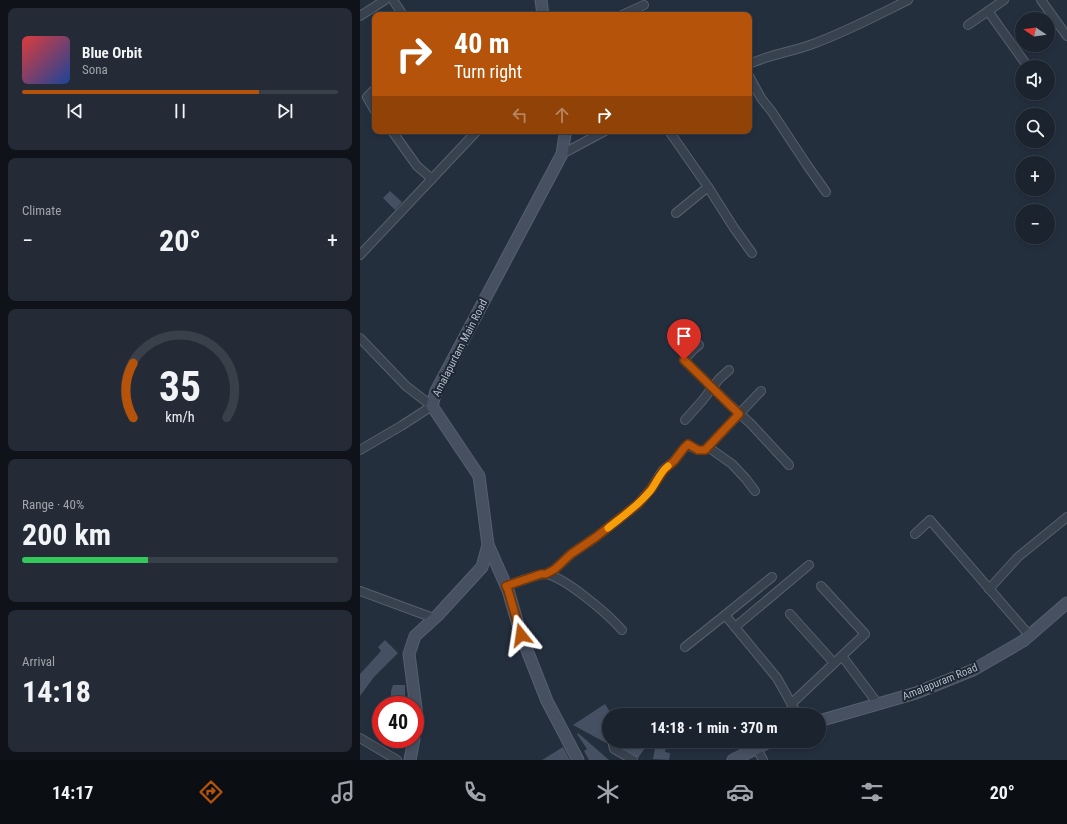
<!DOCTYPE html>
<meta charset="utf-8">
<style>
:root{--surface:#1b232e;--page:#242b36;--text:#f1f3f6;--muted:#a0a4aa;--line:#39404a;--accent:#b45309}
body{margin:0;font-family:"Roboto Condensed",sans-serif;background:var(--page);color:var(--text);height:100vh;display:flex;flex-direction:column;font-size:15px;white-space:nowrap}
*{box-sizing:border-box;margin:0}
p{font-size:13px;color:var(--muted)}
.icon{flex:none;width:22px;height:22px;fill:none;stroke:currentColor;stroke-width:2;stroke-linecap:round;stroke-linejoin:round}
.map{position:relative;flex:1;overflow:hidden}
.panel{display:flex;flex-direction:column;gap:8px;padding:8px;background:#0f1319;width:360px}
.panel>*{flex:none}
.top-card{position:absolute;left:12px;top:12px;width:380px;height:122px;border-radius:8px;box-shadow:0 2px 6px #0003,0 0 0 1px var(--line);background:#b45309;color:#fff;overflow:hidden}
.needle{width:26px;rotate:283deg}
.controls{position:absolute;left:655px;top:12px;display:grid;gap:8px}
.controls a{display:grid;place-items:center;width:40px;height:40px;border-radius:50%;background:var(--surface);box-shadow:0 2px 6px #0003,0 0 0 1px var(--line);font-size:20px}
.speed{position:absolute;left:12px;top:696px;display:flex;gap:8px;font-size:20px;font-weight:700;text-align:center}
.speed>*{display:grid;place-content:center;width:52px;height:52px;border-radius:50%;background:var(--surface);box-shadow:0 2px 6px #0003,0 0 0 1px var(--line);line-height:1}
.speed .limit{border:6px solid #d22;background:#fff;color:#111}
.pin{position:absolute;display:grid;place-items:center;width:34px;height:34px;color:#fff;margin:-41px -17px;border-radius:50% 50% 50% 0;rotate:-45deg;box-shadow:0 0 4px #0007}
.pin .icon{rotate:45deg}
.me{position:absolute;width:44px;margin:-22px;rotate:345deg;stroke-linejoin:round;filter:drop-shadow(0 0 3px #0008)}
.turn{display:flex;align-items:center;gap:14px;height:84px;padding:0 16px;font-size:18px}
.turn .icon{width:52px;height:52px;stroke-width:2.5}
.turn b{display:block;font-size:28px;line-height:34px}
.lanes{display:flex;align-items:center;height:38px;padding:0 16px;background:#0003;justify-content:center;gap:20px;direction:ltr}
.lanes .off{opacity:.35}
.big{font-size:30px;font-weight:700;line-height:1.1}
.panel .card{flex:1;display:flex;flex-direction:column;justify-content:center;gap:6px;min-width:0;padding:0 14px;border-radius:8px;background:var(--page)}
.panel .dial{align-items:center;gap:0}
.dial svg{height:104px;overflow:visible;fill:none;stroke:var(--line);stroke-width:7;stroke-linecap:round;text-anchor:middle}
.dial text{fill:var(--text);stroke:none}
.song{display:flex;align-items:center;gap:12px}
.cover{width:48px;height:48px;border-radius:6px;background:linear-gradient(135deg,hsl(0 70% 55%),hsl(220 70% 35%))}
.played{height:4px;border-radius:2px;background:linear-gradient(90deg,var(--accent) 75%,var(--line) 75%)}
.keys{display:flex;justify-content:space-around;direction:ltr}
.heat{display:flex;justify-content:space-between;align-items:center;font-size:22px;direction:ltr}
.charge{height:6px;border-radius:3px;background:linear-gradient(90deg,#34c759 40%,var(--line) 0)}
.trip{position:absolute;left:242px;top:708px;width:224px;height:40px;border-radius:20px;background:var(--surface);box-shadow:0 2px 6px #0003,0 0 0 1px var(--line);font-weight:700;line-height:40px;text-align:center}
.menu{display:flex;height:64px;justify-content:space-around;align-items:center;background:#0b0e12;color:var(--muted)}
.menu .icon{width:28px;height:28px}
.menu .on{color:var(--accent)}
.menu b{font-size:18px;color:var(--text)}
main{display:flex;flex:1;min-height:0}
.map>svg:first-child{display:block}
.building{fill:#455162}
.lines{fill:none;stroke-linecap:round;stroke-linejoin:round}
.street-casing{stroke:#565f6c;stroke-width:10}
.secondary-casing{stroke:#565f6c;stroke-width:13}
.street{stroke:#38414e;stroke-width:8}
.secondary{stroke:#465061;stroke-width:11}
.route-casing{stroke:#753606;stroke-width:10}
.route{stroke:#b45309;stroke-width:7}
.slow{stroke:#f59e0b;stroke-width:7}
.labels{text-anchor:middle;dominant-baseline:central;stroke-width:4;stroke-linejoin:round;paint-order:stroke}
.street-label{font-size:11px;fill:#b4bcc9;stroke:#1d2633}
</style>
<main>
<section class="panel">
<div class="card">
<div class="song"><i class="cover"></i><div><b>Blue Orbit</b><p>Sona</p></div></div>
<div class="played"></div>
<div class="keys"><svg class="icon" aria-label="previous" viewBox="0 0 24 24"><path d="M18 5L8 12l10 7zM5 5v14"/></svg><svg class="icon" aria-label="pause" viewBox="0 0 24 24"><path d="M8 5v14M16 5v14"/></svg><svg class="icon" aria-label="next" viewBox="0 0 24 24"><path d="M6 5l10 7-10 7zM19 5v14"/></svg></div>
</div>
<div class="card"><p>Climate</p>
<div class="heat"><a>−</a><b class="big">20°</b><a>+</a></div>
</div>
<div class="card dial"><svg viewBox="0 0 100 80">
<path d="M14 69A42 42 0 1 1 86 69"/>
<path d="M14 69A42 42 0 0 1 14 27" stroke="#b45309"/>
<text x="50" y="56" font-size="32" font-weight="700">35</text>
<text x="50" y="72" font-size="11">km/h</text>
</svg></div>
<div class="card"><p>Range · 40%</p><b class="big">200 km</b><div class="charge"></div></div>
<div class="card"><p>Arrival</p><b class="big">14:18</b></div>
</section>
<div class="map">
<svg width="707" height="760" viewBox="0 0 707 760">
<rect width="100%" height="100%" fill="#242f3e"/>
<!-- building -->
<g class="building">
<polygon points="30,191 42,202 35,210 23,198"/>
<polygon points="25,640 38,653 14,677 0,696 0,674 21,651 18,647"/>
<polygon points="33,685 45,685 45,696 47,696 47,705 31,705 31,691"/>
<polygon points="245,704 252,715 249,715 249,741 248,744 213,725"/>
<polygon points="218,733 249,760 229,760 224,751 227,749 217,734"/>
<polygon points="261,741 268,741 273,745 275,742 285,748 278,758 259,746"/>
<polygon points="374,741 395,741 381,748"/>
<polygon points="296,742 307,744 305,752 310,753 309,760 293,759"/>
<polygon points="203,747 210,760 182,760"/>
</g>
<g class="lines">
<defs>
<g id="street">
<polyline points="33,0 43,15"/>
<polyline points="681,0 707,36"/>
<polyline points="628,11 668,67"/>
<polyline points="262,15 284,5"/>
<polyline points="0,16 25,0"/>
<polyline points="608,25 644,0"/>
<path d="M389,64C409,55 430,52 450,45C484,33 516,16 548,0"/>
<polyline points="389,76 401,98 412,112 447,165 466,192"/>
<polyline points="15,89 7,97 15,111"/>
<polyline points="32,131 57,166 72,179"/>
<polyline points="309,131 348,187 374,228 392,253"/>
<polyline points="202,154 245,131"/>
<polyline points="316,213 348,187"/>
<polyline points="0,255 117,131"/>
<polyline points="0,338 46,386 72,406 41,426 0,450"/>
<polyline points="339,345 334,349 324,360 370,405 391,424 429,465"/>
<polyline points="325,420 342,401 359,379 369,370"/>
<polyline points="348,447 372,464 386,479 395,491"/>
<polyline points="555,534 570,520 670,636"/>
<polyline points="186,574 195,569 211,554 236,537 278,504 291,489 303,470 314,461 324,448 328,445 338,450 345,450 401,391"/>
<polyline points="412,577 365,615 417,678 435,710 436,715"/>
<path d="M146,586C155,583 177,574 185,574C204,576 249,615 262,630"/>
<polyline points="629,589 658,557 707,517"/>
<polyline points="0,591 68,616 75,618"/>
<polyline points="430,614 474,663"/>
<polyline points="375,627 449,565"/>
<polyline points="325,647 365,615"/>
<polyline points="482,656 518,704"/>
<polyline points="431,704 505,634 461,586"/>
<polyline points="0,738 37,760"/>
<polyline points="256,741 253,745 254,749 273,760"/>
<polyline points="397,749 403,760"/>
</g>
<g id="secondary">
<polyline points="181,0 183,15"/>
<polyline points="128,545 148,590 161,635 187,701 218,760"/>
<polyline points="459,721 556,693 613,670 663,641 707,603"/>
<polyline points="55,731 57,716 49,654 55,636 77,616 122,567 128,545 119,476 72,406 76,391 202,154 205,135 204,131"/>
<polyline points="50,760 54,739"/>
<polyline points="373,760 411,741"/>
</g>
</defs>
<!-- street casing -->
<use href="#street" class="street-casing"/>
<!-- secondary casing -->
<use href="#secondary" class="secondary-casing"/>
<!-- street -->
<use href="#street" class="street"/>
<!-- secondary -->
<use href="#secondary" class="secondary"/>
</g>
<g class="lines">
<defs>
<polyline id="route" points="161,635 148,590 146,586 181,574 186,574 195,569 211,554 236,537 278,504 291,489 304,470 314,461 324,448 328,444 338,450 345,450 379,414 324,360"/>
</defs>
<!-- route casing -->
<use href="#route" class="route-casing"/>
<!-- route -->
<use href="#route" class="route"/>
<!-- slow -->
<path class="slow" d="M248,528C263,516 279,505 291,490C297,482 300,472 308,466"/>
</g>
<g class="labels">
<!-- street labels -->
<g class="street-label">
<text transform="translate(100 348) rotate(-63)">Amalapurtam Main Road</text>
<text transform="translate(580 682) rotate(-22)">Amalapuram Road</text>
</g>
</g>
</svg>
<div class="controls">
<a><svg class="needle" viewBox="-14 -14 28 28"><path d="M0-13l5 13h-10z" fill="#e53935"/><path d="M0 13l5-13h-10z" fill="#a0a4aa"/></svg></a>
<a><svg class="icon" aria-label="sound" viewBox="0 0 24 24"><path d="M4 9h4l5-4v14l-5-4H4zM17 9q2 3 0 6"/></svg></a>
<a><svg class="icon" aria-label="search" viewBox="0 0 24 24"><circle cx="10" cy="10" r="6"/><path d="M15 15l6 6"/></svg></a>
<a>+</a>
<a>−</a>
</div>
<div class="speed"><div class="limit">40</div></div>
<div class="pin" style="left:324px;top:360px;background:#d93025"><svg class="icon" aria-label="arrive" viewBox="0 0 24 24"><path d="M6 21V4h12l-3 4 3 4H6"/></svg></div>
<svg class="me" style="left:161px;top:635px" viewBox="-20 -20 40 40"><path d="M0-17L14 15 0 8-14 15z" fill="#b45309" stroke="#fff" stroke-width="4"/></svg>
<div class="trip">14:18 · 1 min · 370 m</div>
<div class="top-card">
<div class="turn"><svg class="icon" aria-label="right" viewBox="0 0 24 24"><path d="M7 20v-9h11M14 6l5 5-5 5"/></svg><div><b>40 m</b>Turn right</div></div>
<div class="lanes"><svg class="icon off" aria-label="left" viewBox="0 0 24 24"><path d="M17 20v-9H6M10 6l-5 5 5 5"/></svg><svg class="icon off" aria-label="ahead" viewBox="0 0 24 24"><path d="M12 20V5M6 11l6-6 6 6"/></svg><svg class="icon" aria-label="right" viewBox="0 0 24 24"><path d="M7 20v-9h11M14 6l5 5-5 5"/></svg></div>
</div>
</div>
</main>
<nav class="menu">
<b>14:17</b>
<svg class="icon on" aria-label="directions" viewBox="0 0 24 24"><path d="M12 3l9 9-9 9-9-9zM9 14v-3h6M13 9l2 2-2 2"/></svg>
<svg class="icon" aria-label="music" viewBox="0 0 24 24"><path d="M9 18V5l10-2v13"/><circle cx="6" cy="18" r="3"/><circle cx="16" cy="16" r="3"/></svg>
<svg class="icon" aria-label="phone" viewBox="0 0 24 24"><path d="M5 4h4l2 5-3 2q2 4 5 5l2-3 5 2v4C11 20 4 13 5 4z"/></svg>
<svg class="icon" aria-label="climate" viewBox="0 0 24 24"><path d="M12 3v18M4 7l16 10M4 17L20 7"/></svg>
<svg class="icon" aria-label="car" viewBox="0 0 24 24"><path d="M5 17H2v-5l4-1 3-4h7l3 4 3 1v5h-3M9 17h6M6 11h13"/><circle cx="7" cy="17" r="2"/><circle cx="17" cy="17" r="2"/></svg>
<svg class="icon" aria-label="filters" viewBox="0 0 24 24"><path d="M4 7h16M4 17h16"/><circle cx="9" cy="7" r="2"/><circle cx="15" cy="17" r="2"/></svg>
<b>20°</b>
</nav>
